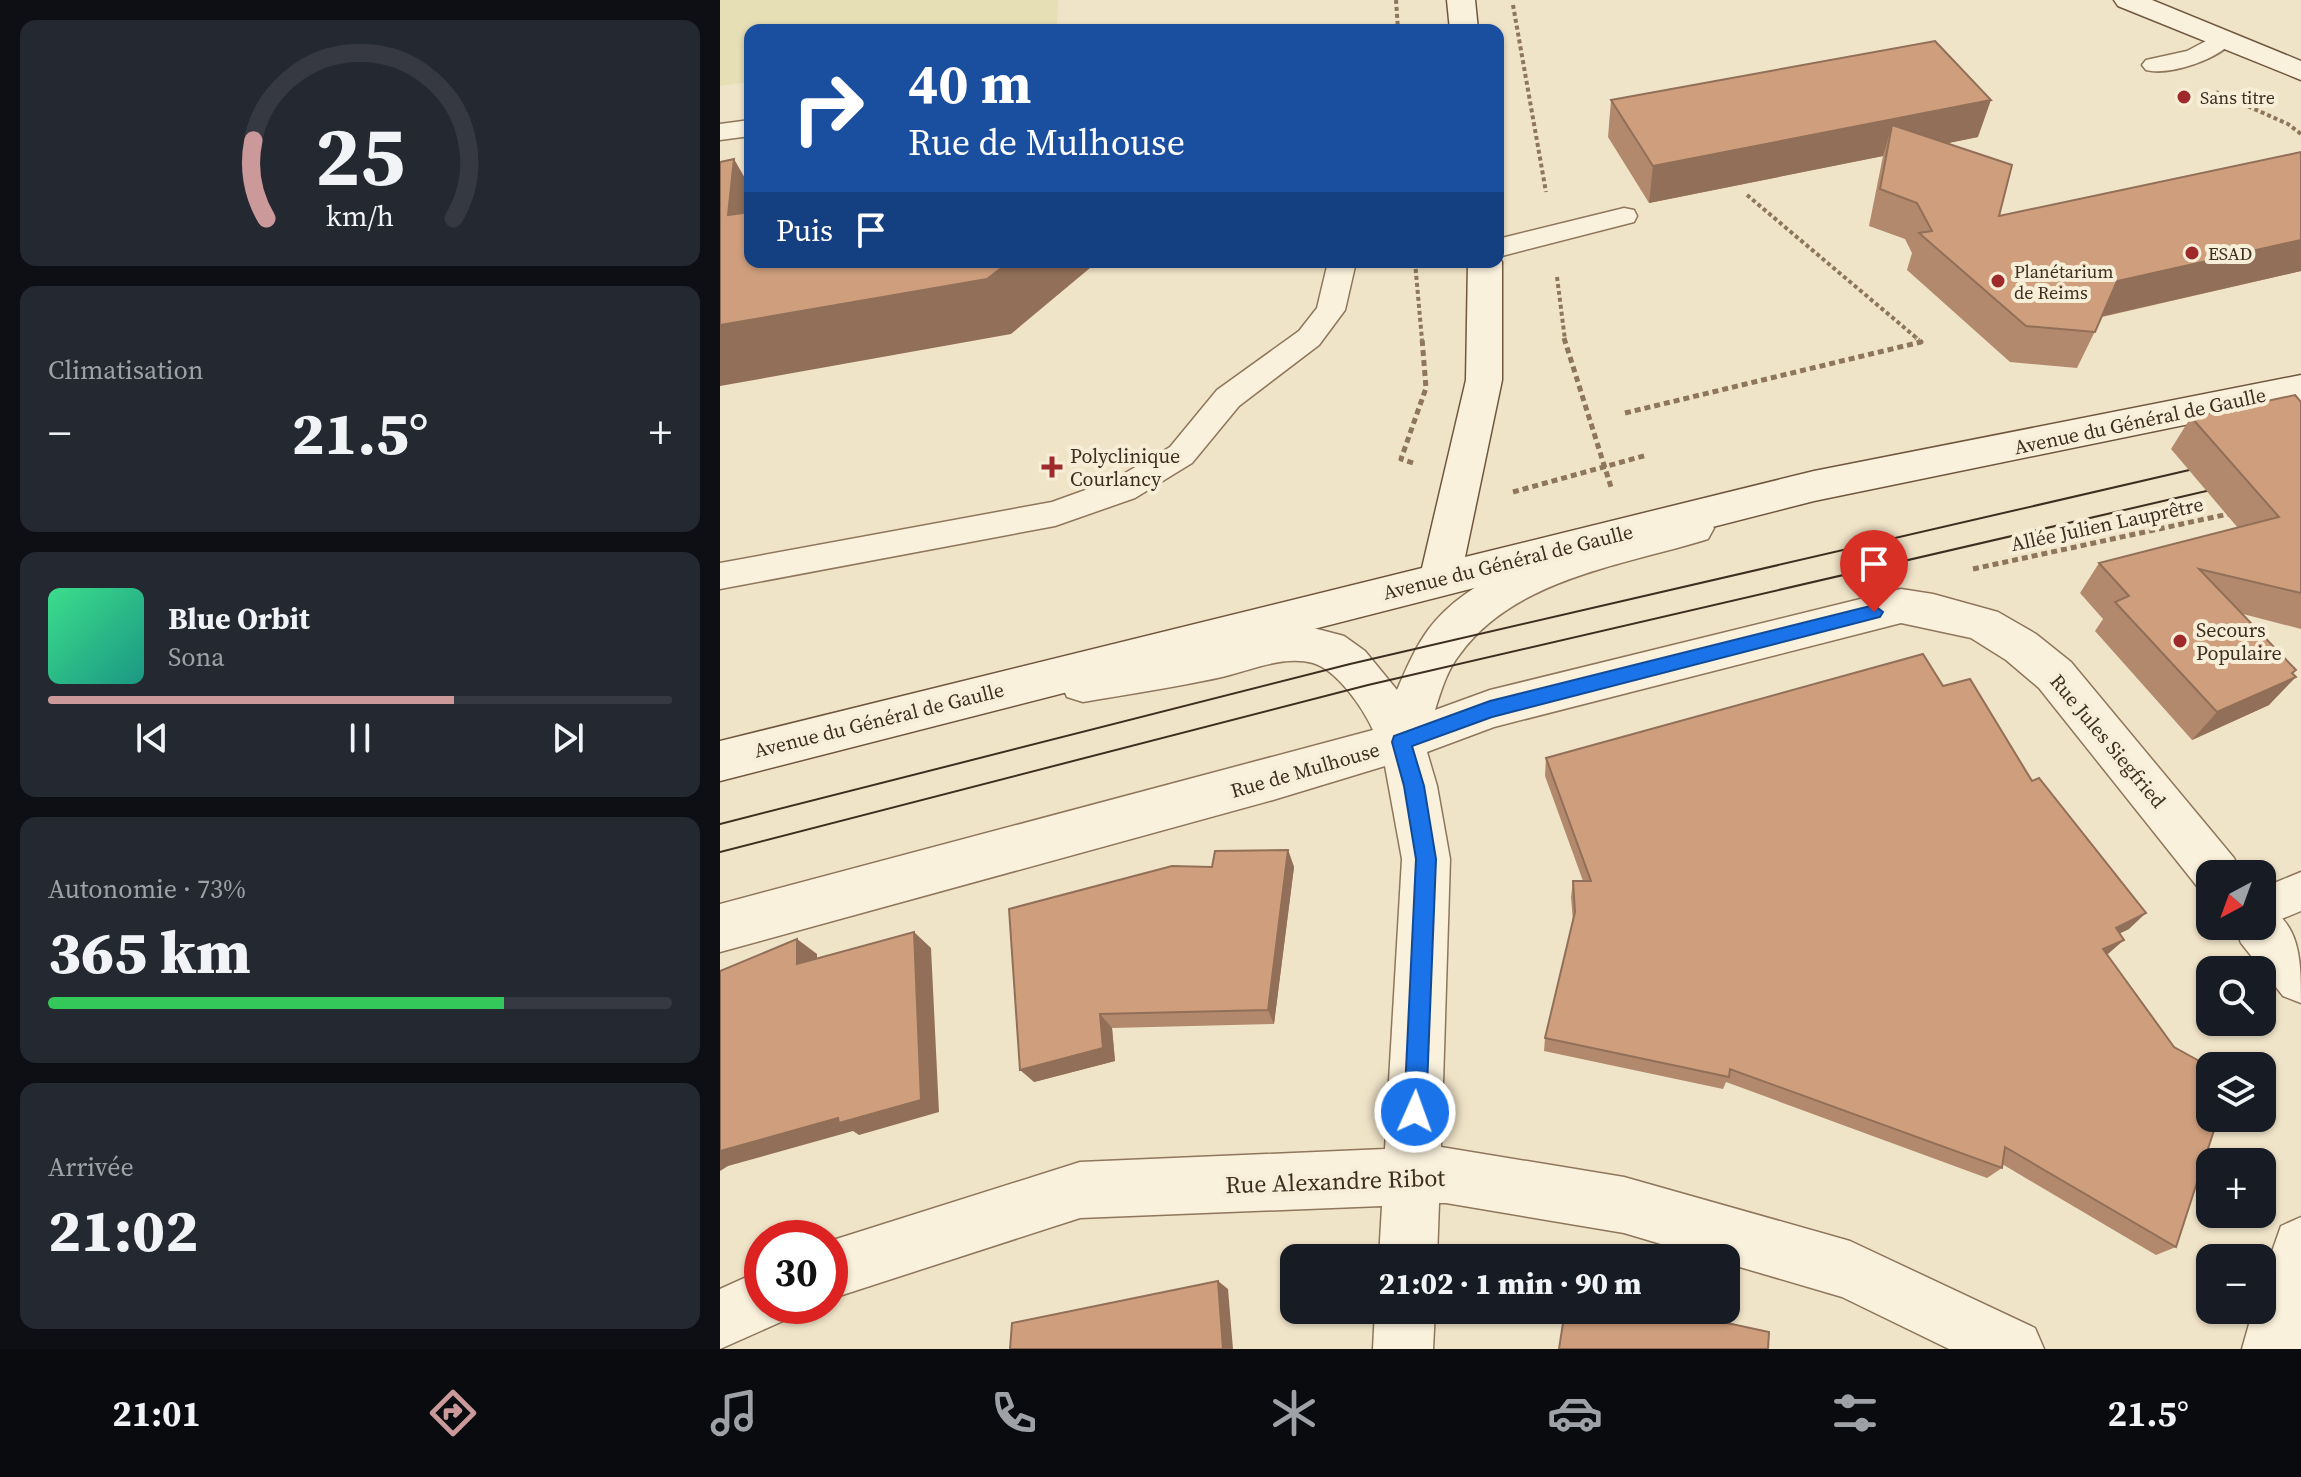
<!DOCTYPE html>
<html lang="fr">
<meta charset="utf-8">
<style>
:root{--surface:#171b24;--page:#242831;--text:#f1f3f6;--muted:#9ea1a6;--line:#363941;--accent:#cc999b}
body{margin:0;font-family:"Source Serif 4",serif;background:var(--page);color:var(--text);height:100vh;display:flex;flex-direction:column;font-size:30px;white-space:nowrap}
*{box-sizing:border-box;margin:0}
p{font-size:26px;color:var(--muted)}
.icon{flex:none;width:44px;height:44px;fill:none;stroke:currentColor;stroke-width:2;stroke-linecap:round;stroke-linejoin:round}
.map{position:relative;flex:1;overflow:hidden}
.side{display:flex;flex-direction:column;gap:20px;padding:20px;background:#0d0f14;width:720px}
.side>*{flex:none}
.hud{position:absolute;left:24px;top:24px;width:760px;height:244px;border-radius:16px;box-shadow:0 2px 6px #0004;background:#1a4fa0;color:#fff;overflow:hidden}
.needle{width:52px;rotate:221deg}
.buttons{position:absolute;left:1476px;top:860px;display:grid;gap:16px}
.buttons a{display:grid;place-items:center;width:80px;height:80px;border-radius:16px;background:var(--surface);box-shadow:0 2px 6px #0004;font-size:40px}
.speed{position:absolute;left:24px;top:1220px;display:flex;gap:16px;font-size:40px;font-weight:700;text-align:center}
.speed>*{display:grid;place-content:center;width:104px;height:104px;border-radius:50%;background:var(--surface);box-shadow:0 2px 6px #0004;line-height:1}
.speed .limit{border:12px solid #d22;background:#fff;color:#111}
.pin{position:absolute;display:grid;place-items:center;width:68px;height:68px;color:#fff;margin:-82px -34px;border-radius:50% 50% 50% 0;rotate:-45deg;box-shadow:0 0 8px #0007}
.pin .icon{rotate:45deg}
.me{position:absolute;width:88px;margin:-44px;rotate:2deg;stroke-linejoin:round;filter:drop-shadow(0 0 6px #0008)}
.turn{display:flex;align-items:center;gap:28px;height:168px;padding:0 32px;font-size:36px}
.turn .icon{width:104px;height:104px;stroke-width:2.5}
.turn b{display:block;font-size:56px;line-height:68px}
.then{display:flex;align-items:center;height:76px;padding:0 32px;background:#0003;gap:16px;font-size:30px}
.big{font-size:60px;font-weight:800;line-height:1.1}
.side .card{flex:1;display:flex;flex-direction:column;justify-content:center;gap:12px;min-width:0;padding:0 28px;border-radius:16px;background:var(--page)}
.side .dial{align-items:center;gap:0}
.dial svg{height:208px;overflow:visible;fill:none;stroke:var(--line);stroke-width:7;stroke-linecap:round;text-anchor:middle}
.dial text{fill:var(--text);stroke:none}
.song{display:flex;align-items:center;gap:24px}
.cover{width:96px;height:96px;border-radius:12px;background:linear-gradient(135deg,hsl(150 70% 55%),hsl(170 70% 35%))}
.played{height:8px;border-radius:4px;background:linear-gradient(90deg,var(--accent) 65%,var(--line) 65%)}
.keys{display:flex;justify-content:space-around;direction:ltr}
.heat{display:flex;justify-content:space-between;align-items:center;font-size:44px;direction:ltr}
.charge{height:12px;border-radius:6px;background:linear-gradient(90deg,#34c759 73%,var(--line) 0)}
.trip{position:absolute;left:560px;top:1244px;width:460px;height:80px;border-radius:16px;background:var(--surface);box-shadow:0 2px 6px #0004;font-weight:800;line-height:80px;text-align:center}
.tabs{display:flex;height:128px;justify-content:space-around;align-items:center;background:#090b0e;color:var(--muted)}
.tabs .icon{width:56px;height:56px}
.tabs .current{color:var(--accent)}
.tabs b{font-size:36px;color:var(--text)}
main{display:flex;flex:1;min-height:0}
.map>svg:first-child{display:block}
.farmland{fill:#e6deb5}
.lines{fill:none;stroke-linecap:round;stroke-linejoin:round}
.lane-casing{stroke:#8d765c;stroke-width:3}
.street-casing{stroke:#8d765c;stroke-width:3}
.secondary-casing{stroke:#6f573f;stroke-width:3}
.path-far1{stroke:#8d765c;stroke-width:4;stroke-dasharray:4 3;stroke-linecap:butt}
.path{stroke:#8d765c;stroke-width:5;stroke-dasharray:6 4;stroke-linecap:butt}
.lane{fill:#faf1dc;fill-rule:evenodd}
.street{fill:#faf1dc;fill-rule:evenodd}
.secondary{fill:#faf1dc;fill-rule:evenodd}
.tram{stroke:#3d2e20;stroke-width:2}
.wall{fill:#b2896c}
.shaded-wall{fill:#916f58}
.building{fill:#cf9f7d;stroke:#916f58;stroke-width:2}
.route{fill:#1a73e8;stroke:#114b97;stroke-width:2}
.poi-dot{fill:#9e2a2b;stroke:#f7eed8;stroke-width:3}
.labels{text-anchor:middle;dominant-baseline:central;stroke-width:8;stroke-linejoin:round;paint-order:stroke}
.far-poi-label{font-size:18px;fill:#3d2e20;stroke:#f7eed8;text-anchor:start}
.street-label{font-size:20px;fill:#3d2e20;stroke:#f7eed8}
.poi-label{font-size:20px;fill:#3d2e20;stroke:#f7eed8;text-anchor:start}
.near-street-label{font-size:24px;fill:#3d2e20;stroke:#f7eed8}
</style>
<main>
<section class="side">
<div class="card dial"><svg viewBox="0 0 100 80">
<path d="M14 69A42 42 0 1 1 86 69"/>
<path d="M14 69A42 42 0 0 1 9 39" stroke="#cc999b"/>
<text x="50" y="56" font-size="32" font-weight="700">25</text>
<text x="50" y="72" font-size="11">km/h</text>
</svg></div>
<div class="card"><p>Climatisation</p>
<div class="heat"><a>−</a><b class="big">21.5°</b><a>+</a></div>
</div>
<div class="card">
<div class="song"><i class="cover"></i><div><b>Blue Orbit</b><p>Sona</p></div></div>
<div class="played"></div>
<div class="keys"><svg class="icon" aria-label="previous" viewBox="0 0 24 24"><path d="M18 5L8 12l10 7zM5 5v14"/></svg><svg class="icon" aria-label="pause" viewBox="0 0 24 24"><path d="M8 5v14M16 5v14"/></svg><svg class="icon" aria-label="next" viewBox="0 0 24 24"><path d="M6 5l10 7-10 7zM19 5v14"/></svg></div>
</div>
<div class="card"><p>Autonomie · 73%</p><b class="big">365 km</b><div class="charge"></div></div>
<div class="card"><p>Arrivée</p><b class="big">21:02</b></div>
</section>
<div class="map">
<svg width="1581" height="1349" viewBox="0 0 1581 1349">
<rect width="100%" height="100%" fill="#f0e4c8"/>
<!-- farmland -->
<polygon class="farmland" points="0,0 338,0 337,30 30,30 30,82 0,86"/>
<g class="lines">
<defs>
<g id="lane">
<path d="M1503,32L1511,34L1515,39C1500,59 1450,76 1426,70L1422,65L1426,60L1467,51Z"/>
<polygon points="30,120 30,136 0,140 0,124"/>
<polygon points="904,208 914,210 917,216 914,222 778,257 778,239"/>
<polygon points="608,262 636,262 625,310 599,345 519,406 472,463 415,498 335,526 0,589 0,563 332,502 393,480 450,447 497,390 579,331 597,308"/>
<polygon points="1581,872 1581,911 1542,927 1539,926 1542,926 1542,888"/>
</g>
<g id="street">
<path d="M974,513L988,517L994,528L988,539C905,565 795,578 740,654C727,670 721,691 715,710L770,690L1181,589L1213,594L1278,612L1316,634L1351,662L1514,858L1521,874H1490V894L1480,890L1319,688L1286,660L1251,638L1181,623L774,727L707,752L717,786L730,859L721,1147L904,1177L1130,1241L1315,1328L1324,1349H1229L1122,1297L1006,1263V1258H988L904,1233L726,1203H719L717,1258H659L662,1206L360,1218L110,1299V1241L360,1162L665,1149L682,859L665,766L553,800L0,952V904L653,730C643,708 617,670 593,663C564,655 531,670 502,677C457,687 409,694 363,702L347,697L341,684L347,671L502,641L551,628L582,625L624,636L645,651L677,690C686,669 695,648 708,630C764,555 889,538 974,513Z"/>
<path d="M1542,904C1581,922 1581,960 1581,1003L1563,996L1521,943L1514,926H1542Z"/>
<polygon points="1581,1217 1581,1349 1522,1349 1533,1310 1542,1310 1542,1280 1561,1226"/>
<polygon points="42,1270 42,1306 69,1306 63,1321 0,1349 0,1289"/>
<polygon points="655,1310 715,1310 713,1349 653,1349"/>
</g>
<g id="secondary">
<polygon points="727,0 755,0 758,30 730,30"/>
<polygon points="1394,0 1432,0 1581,61 1581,80 1398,6"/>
<polygon points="778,256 782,262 782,380 745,557 1094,471 1581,375 1581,401 1094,501 0,781 0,741 702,568 746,380 748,262 778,262"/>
</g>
</defs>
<!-- lane casing -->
<use href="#lane" class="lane-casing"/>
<!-- street casing -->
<use href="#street" class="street-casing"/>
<!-- secondary casing -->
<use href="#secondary" class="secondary-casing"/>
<!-- path-far1 -->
<g class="path-far1">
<polyline points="676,0 678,30"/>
<polyline points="793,5 826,192"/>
<polyline points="1496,92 1568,124 1581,134"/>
<polyline points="1027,195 1199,340"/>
<polyline points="695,262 702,340"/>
<polyline points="837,277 845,340"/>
</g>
<!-- path -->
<g class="path">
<polyline points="844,338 891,487"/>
<polyline points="905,413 1201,342 1196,338"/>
<polyline points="693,463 681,459 706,388 702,338"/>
<polyline points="793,492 927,455"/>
<polyline points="1253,569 1513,513"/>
</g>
<!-- lane -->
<use href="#lane" class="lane"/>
<!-- street -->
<use href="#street" class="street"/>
<!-- secondary -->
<use href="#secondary" class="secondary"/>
<!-- tram -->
<g class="tram">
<polyline points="0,824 630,664 1491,465"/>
<polyline points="0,852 648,685 1508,486"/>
</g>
</g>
<!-- wall -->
<g class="wall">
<polygon points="891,100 1258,137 1227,143 1279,216 1581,271 1382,317 1357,368 1290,362 1187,270 1192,253 1185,239 1149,226 1163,156 929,203 888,137"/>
<polygon points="1581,402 1581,629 1523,614 1573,674 1549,705 1472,740 1375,631 1383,619 1360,593 1379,563 1518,528 1451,449 1471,417"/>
<polygon points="1223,686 1312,781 1409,929 1400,933 1387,955 1456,1247 1436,1255 1282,1164 1282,1168 1267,1178 1006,1082 1003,1089 824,1051 825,1038 853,921 851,897 853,881 863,881 825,776 826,758"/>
<polygon points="568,850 574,867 554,1024 392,1028 395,1061 314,1082 492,867"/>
</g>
<!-- shaded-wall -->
<g class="shaded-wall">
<polygon points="1271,100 1258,137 1166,156 1172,125 1163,156 929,203 933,166"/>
<polygon points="14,159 30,187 30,251 8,215"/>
<polygon points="1581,240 1581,271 1379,317 1397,281"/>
<polygon points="289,262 376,262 376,263 291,334 0,386 0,325"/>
<polygon points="1576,670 1566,681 1576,677 1549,705 1472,740 1497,712"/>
<polygon points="568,850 574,867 554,1024 548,1010"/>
<polygon points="1426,913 1409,929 1380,943 1396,928"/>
<polygon points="194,932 211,948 219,1112 139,1135 133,1131 8,1166 0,1171 0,1151 118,1118"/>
<polygon points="77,939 97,954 97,979 77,964"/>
<polygon points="1404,940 1388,954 1367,964 1383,949"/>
<polygon points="380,1014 392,1028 395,1061 314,1082 300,1070"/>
<polygon points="498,1281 508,1289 513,1349 503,1349"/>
</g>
<!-- building -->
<g class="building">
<polygon points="1215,41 1271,100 933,166 891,100"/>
<polygon points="1172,125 1292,165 1279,216 1581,152 1581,240 1397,281 1375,332 1306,326 1199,233 1212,231 1197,203 1160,189"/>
<polygon points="14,159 8,215 30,212 30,262 289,262 267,279 0,325 0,162"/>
<polygon points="1575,395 1581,402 1581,593 1479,569 1576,670 1572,673 1576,677 1497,712 1395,602 1409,596 1379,563 1559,517 1471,417"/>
<polygon points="1203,654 1223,686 1250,679 1312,781 1319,778 1426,913 1396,928 1404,940 1383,949 1454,1047 1490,1067 1490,1118 1498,1118 1456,1247 1285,1147 1282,1168 1010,1069 1009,1077 825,1038 855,912 853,881 871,881 826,758"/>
<polygon points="568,850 548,1010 380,1014 383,1048 300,1070 289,909 452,866 492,867 495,851"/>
<polygon points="194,932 201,1100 119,1123 118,1118 0,1151 0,971 77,939 77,964"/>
<polygon points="498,1281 503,1349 290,1349 292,1323"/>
<polygon points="845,1310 947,1310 1049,1332 1048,1349 839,1349"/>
</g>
<!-- route -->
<polygon class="route" points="1154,605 1163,612 1160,617 772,717 692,746 704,786 716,859 706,1112 703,1120 695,1123 687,1120 684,1112 696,859 684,786 672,742 674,736 770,701"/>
<!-- markers -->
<g class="poi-dot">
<circle cx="1464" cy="97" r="8"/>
<circle cx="1472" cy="253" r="8"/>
<circle cx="1278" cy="281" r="8"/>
<path d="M328 455h8v8h8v8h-8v8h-8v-8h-8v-8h8z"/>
<circle cx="1460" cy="641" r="8"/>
</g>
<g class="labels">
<!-- far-poi labels -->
<g class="far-poi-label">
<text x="1480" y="97">Sans titre</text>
<text x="1488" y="253">ESAD</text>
<text x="1294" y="271">Planétarium<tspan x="1294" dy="21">de Reims</tspan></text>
</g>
<!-- street labels -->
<g class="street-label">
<text transform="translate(1420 421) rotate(-12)">Avenue du Général de Gaulle</text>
<text transform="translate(1387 524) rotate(-12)">Allée Julien Lauprêtre</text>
<text transform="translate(788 562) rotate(-14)">Avenue du Général de Gaulle</text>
<text transform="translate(159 720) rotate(-14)">Avenue du Général de Gaulle</text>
<text transform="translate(1388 741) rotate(50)">Rue Jules Siegfried</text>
<text transform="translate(585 770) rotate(-16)">Rue de Mulhouse</text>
</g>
<!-- poi labels -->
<g class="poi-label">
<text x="350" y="456">Polyclinique<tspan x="350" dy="23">Courlancy</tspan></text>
<text x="1476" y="630">Secours<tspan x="1476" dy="23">Populaire</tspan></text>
</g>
<!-- near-street labels -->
<g class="near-street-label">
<text transform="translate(615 1181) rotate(-2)">Rue Alexandre Ribot</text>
</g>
</g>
</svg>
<div class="buttons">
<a><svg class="needle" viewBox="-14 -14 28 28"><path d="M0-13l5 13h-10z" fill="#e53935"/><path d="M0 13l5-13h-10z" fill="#9ea1a6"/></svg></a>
<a><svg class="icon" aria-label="search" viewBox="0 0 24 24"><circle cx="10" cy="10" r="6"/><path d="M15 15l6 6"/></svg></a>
<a><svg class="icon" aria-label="layers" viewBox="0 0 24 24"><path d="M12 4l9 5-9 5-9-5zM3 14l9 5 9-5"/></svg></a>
<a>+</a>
<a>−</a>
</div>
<div class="speed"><div class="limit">30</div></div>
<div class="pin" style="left:1154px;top:612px;background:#d93025"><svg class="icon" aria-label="arrive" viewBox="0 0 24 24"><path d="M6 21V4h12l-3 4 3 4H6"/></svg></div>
<svg class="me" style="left:695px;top:1112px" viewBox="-20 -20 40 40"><circle r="17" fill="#1a73e8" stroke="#fff" stroke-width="3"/><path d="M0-11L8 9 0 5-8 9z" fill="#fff"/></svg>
<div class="trip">21:02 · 1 min · 90 m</div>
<div class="hud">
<div class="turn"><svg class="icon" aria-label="right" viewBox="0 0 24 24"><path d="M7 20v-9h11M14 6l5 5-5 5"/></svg><div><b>40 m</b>Rue de Mulhouse</div></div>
<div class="then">Puis<svg class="icon" aria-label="arrive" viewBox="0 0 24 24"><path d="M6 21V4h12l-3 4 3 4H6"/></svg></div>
</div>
</div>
</main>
<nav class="tabs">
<b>21:01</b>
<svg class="icon current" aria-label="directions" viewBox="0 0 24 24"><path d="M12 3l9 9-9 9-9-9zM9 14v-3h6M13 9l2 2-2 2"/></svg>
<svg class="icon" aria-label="music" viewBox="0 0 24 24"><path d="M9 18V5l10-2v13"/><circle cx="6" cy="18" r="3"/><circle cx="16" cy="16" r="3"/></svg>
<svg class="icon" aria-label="phone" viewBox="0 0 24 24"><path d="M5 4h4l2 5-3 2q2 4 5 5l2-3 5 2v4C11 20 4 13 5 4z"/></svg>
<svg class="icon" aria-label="climate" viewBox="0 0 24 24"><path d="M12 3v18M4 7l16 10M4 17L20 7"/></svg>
<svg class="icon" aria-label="car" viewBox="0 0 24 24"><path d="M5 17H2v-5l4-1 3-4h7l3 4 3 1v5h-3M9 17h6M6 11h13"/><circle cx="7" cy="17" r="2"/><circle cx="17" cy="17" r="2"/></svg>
<svg class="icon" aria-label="filters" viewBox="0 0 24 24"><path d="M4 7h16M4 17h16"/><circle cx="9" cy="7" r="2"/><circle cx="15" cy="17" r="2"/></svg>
<b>21.5°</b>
</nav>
